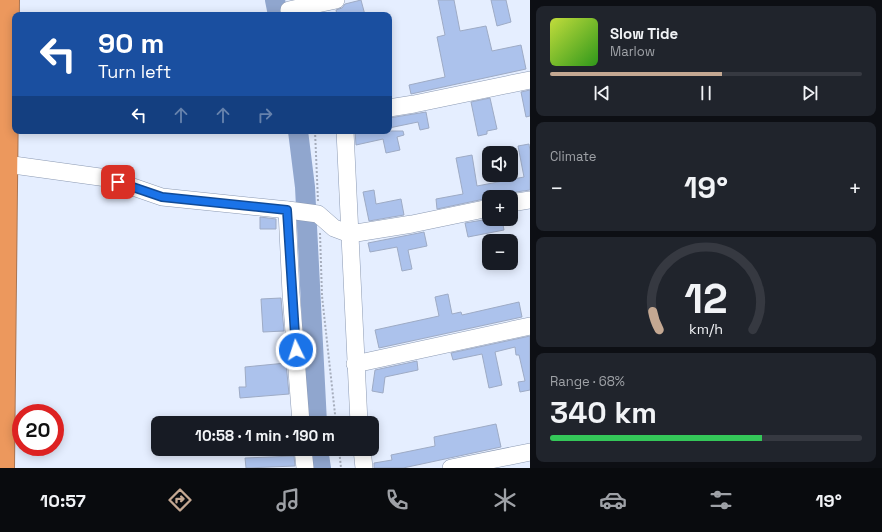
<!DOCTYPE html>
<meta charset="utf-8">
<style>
:root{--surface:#171b24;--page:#20242c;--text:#f1f3f6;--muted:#9ea1a6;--line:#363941;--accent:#c4a892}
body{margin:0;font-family:"Space Grotesk",sans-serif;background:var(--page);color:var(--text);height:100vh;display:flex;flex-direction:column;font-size:15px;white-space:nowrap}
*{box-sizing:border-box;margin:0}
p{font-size:13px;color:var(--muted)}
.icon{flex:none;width:22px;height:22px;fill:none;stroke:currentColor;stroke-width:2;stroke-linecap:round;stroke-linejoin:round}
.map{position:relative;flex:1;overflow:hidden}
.side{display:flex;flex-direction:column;gap:6px;padding:6px;background:#0d0f14;width:352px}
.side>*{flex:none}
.banner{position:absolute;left:12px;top:12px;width:380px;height:122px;border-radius:8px;box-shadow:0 2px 10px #0003;background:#1a4fa0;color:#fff;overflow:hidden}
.tools{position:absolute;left:482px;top:146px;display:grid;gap:8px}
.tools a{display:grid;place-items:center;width:36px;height:36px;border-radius:8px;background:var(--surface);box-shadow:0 2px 10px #0003;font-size:20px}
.speed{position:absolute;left:12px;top:404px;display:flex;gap:8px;font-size:20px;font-weight:700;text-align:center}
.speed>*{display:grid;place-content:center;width:52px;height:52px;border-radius:50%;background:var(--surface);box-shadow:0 2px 10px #0003;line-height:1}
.speed .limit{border:6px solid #d22;background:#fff;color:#111}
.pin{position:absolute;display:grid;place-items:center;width:34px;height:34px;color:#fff;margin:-17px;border-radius:8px;box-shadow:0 2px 6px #0006}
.me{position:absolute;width:44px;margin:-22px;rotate:356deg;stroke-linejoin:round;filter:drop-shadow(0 0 3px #0008)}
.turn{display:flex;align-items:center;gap:14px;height:84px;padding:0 20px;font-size:18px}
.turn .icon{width:52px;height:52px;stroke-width:2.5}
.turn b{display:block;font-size:28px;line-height:34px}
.lanes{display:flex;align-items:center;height:38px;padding:0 20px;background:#0003;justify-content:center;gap:20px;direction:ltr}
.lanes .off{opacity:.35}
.big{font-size:30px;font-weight:800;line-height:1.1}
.side .card{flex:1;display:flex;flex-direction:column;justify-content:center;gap:6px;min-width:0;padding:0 14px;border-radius:8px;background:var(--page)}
.side .dial{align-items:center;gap:0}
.dial svg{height:104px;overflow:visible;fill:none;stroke:var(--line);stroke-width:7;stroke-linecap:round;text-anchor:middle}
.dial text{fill:var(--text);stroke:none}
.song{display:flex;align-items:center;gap:12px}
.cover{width:48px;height:48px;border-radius:6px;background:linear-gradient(135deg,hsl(70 70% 55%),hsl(110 70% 35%))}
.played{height:4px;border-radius:2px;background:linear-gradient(90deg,var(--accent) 55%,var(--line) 55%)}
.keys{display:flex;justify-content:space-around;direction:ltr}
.heat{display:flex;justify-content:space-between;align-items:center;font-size:22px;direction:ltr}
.charge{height:6px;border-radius:3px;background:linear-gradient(90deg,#34c759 68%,var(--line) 0)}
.trip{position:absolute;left:151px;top:416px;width:228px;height:40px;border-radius:8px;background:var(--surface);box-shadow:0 2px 10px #0003;font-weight:800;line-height:40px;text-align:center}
.tab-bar{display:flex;height:64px;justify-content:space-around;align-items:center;background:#090b0e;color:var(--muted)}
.tab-bar .icon{width:28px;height:28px}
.tab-bar .current{color:var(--accent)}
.tab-bar b{font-size:18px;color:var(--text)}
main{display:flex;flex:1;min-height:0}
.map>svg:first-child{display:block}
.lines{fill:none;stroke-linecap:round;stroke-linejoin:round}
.river{stroke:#90a6ce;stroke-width:20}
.building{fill:#acc2ec;stroke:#9eabc5}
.minor-casing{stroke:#8c9ab3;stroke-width:18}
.highway-casing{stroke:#aa7552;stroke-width:24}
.path{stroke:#a6adbc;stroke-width:2;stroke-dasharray:2 2;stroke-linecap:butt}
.minor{stroke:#fff;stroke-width:17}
.highway{stroke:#ec985d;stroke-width:22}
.route-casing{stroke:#114b97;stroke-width:10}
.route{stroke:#1a73e8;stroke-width:7}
</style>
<main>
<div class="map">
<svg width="530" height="468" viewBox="0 0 530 468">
<rect width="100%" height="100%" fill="#e5eeff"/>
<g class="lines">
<!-- river -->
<g class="river">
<polyline points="275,0 278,15"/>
<polyline points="298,131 305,187 317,423"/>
<polyline points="318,449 321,468"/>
</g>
</g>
<!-- building -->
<g class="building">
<polygon points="361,0 365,15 337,15 336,10 342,8 345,4"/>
<polygon points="438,0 454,0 460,31 486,26 492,51 521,45 526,69 411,94 409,85 445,77 437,37 445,35"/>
<polygon points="491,0 506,0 511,22 497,26"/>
<polygon points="530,90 530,116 526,117 521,92"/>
<polygon points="490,98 497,129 487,131 487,134 478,136 471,102"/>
<polygon points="426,112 429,128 420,130 418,122 389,128 389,118"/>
<polygon points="355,131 403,131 404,135 397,137 400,150 386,153 383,139 356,145"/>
<polygon points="529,144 530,151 530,190 509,193 503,197 489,197 489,198 437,209 436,199 463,194 456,158 472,155 477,186 524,177 518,146"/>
<polygon points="374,190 376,204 401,199 404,215 369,221 363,192"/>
<polygon points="260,217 276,219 276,229 260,229"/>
<polygon points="489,219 502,219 504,230 468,237 465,223"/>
<polygon points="424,232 427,246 408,250 412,269 402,271 397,247 370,252 368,243"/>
<polygon points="448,294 452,314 461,312 462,315 519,302 522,317 379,348 375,330 439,316 435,297"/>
<polygon points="281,298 284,331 263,332 261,299"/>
<polygon points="530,336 530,390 520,392 518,382 525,381 519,355 516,355 515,347 495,352 502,385 489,388 482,354 453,360 451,353"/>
<polygon points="417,361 418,370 385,377 383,393 372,391 375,370"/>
<polygon points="286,363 289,394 240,398 239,387 246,387 245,367"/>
<polygon points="496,424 501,447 403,468 374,468 374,463 392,460 391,455 435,446 434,437"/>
<polygon points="294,456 295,466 246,468 245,458"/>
</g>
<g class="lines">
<defs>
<g id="minor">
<polyline points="289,10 336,0"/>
<polyline points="389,108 414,104 530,80"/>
<polyline points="345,131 359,423"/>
<polyline points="6,164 107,178 162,197 288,210 318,214 334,228 350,234 412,224 489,208"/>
<polyline points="511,203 530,200"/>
<polyline points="287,210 291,293 301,423"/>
<polyline points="355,364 530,326"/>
<polyline points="303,449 305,468"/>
<polyline points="362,449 364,468"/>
<polyline points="451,468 530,452"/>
</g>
<polyline id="highway" points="3,468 8,0"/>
</defs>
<!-- minor casing -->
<use href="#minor" class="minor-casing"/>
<!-- highway casing -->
<use href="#highway" class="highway-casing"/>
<!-- path -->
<g class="path">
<polyline points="315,131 318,201"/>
<polyline points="320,233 322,296 336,423"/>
<polyline points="339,449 341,468"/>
</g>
<!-- minor -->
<use href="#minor" class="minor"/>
<!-- highway -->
<use href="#highway" class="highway"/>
</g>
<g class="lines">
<defs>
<polyline id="route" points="118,182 162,197 287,210 296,350"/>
</defs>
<!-- route casing -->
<use href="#route" class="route-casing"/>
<!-- route -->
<use href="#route" class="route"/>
</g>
</svg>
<div class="tools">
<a><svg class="icon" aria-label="sound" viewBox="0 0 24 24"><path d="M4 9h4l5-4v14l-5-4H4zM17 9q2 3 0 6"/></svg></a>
<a>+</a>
<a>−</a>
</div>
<div class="speed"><div class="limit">20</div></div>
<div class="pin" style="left:118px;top:182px;background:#d93025"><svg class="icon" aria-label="arrive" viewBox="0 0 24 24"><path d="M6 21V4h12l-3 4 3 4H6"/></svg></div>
<svg class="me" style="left:296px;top:350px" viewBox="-20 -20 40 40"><circle r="17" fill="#1a73e8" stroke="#fff" stroke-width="3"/><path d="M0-11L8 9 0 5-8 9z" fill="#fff"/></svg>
<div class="trip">10:58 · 1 min · 190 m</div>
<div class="banner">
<div class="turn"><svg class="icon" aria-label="left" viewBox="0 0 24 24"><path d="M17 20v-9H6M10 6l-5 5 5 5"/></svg><div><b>90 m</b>Turn left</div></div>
<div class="lanes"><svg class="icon" aria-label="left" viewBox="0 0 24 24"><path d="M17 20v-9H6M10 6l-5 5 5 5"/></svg><svg class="icon off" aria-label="ahead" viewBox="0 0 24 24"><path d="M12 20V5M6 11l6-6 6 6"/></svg><svg class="icon off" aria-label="ahead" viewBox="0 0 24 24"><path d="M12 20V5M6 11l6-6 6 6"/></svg><svg class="icon off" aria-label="right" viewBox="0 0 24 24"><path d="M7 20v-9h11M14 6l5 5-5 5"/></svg></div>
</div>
</div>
<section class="side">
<div class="card">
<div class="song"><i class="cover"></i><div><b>Slow Tide</b><p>Marlow</p></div></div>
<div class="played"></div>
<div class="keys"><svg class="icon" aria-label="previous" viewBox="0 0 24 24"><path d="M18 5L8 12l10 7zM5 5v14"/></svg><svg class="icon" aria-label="pause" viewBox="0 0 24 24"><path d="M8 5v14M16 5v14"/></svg><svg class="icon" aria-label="next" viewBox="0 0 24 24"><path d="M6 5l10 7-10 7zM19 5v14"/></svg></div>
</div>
<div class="card"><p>Climate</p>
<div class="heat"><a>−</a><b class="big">19°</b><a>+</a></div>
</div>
<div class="card dial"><svg viewBox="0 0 100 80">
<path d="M14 69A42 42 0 1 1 86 69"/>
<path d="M14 69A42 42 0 0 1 9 55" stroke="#c4a892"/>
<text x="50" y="56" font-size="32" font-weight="700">12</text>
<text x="50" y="72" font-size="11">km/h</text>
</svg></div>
<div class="card"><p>Range · 68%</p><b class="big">340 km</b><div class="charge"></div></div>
</section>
</main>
<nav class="tab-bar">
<b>10:57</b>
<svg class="icon current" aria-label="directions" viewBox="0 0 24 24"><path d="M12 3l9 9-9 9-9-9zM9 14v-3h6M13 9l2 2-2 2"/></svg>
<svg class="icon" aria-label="music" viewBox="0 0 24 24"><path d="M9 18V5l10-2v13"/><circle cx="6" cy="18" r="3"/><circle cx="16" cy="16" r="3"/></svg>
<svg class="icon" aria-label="phone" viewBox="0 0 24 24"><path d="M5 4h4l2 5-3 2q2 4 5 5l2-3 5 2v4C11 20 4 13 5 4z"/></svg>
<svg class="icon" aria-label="climate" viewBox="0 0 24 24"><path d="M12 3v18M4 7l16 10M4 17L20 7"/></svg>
<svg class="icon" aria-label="car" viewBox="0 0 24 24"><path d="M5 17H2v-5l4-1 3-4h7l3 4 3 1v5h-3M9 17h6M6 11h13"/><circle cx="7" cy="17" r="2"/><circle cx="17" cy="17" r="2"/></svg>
<svg class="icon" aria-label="filters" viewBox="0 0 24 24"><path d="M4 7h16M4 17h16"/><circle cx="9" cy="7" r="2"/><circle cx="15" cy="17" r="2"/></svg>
<b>19°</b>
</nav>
